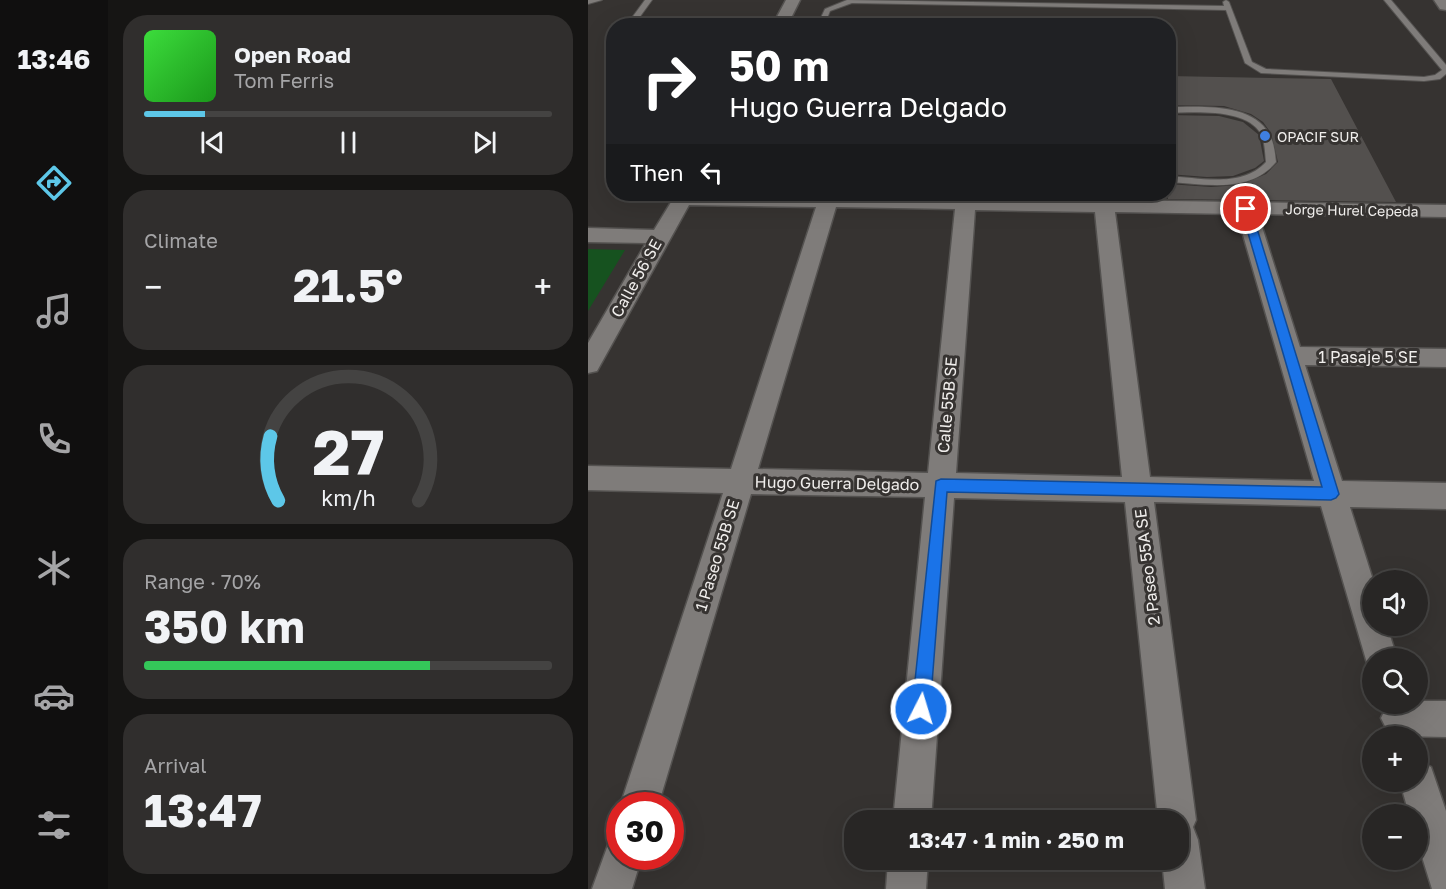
<!DOCTYPE html>
<meta charset="utf-8">
<style>
:root{--surface:#282625;--page:#302e2d;--text:#f1f3f6;--muted:#a5a5a7;--line:#444342;--accent:#5dc7e8}
body{margin:0;font-family:"Golos Text",sans-serif;background:var(--page);color:var(--text);height:100vh;display:flex;flex-direction:column;font-size:22px;white-space:nowrap}
*{box-sizing:border-box;margin:0}
p{font-size:20px;color:var(--muted)}
.icon{flex:none;width:33px;height:33px;fill:none;stroke:currentColor;stroke-width:2;stroke-linecap:round;stroke-linejoin:round}
.map{position:relative;flex:1;overflow:hidden}
.details{display:flex;flex-direction:column;gap:15px;padding:15px;background:#161514;width:480px}
.details>*{flex:none}
.banner{position:absolute;left:18px;top:18px;width:570px;height:183px;border-radius:24px;box-shadow:0 6px 24px #0002,0 0 0 2px var(--line);background:#202124;color:#fff;overflow:hidden}
.fabs{position:absolute;left:774px;top:570px;display:grid;gap:12px}
.fabs a{display:grid;place-items:center;width:66px;height:66px;border-radius:50%;background:var(--surface);box-shadow:0 6px 24px #0002,0 0 0 2px var(--line);font-size:30px}
.speed{position:absolute;left:18px;top:792px;display:flex;gap:12px;font-size:30px;font-weight:700;text-align:center}
.speed>*{display:grid;place-content:center;width:78px;height:78px;border-radius:50%;background:var(--surface);box-shadow:0 6px 24px #0002,0 0 0 2px var(--line);line-height:1}
.speed .limit{border:9px solid #d22;background:#fff;color:#111}
.pin{position:absolute;display:grid;place-items:center;width:51px;height:51px;color:#fff;margin:-26px;border:3px solid #fff;border-radius:50%;box-shadow:0 2px 6px #0007}
.me{position:absolute;width:66px;margin:-33px;rotate:5deg;stroke-linejoin:round;filter:drop-shadow(0 0 4px #0008)}
.turn{display:flex;align-items:center;gap:21px;height:126px;padding:0 24px;font-size:27px}
.turn .icon{width:78px;height:78px;stroke-width:2.5}
.turn b{display:block;font-size:42px;line-height:51px}
.then{display:flex;align-items:center;height:57px;padding:0 24px;background:#0003;gap:12px;font-size:22px}
.big{font-size:45px;font-weight:700;line-height:1.1}
.details .card{flex:1;display:flex;flex-direction:column;justify-content:center;gap:9px;min-width:0;padding:0 21px;border-radius:24px;background:var(--page)}
.details .dial{align-items:center;gap:0}
.dial svg{height:156px;overflow:visible;fill:none;stroke:var(--line);stroke-width:7;stroke-linecap:round;text-anchor:middle}
.dial text{fill:var(--text);stroke:none}
.song{display:flex;align-items:center;gap:18px}
.cover{width:72px;height:72px;border-radius:9px;background:linear-gradient(135deg,hsl(120 70% 55%),hsl(120 70% 35%))}
.played{height:6px;border-radius:3px;background:linear-gradient(90deg,var(--accent) 15%,var(--line) 15%)}
.keys{display:flex;justify-content:space-around;direction:ltr}
.heat{display:flex;justify-content:space-between;align-items:center;font-size:33px;direction:ltr}
.charge{height:9px;border-radius:4px;background:linear-gradient(90deg,#34c759 70%,var(--line) 0)}
.trip{position:absolute;left:256px;top:810px;width:345px;height:60px;border-radius:24px;background:var(--surface);box-shadow:0 6px 24px #0002,0 0 0 2px var(--line);font-weight:700;line-height:60px;text-align:center}
main{display:flex;flex:1;min-height:0}
.menu{display:flex;flex-direction:column;width:108px;justify-content:space-around;align-items:center;background:#100f0f;color:var(--muted)}
.menu .icon{width:42px;height:42px}
.menu .selected{color:var(--accent)}
.menu b{font-size:27px;color:var(--text)}
.map>svg:first-child{display:block}
.green{fill:#16521f}
.building{fill:#53504e}
.lines{fill:none;stroke-linecap:round;stroke-linejoin:round}
.service-casing{stroke:#545250;stroke-width:2}
.minor-casing{stroke:#545250;stroke-width:3}
.tertiary-casing{stroke:#545250;stroke-width:3}
.service{fill:#7f7c7a;fill-rule:evenodd}
.minor{fill:#7f7c7a;fill-rule:evenodd}
.tertiary{fill:#7f7c7a;fill-rule:evenodd}
.route{fill:#1a73e8;stroke:#114b97;stroke-width:1.5}
.shop-dot{fill:#3f7fe0;stroke:#363331;stroke-width:2}
.labels{text-anchor:middle;dominant-baseline:central;stroke-width:6;stroke-linejoin:round;paint-order:stroke}
.far-poi-label{font-size:14px;fill:#f0eeec;stroke:#363331;text-anchor:start}
.far-street-label{font-size:14px;fill:#f0eeec;stroke:#363331}
.street-label{font-size:16px;fill:#f0eeec;stroke:#363331}
</style>
<main>
<nav class="menu">
<b>13:46</b>
<svg class="icon selected" aria-label="directions" viewBox="0 0 24 24"><path d="M12 3l9 9-9 9-9-9zM9 14v-3h6M13 9l2 2-2 2"/></svg>
<svg class="icon" aria-label="music" viewBox="0 0 24 24"><path d="M9 18V5l10-2v13"/><circle cx="6" cy="18" r="3"/><circle cx="16" cy="16" r="3"/></svg>
<svg class="icon" aria-label="phone" viewBox="0 0 24 24"><path d="M5 4h4l2 5-3 2q2 4 5 5l2-3 5 2v4C11 20 4 13 5 4z"/></svg>
<svg class="icon" aria-label="climate" viewBox="0 0 24 24"><path d="M12 3v18M4 7l16 10M4 17L20 7"/></svg>
<svg class="icon" aria-label="car" viewBox="0 0 24 24"><path d="M5 17H2v-5l4-1 3-4h7l3 4 3 1v5h-3M9 17h6M6 11h13"/><circle cx="7" cy="17" r="2"/><circle cx="17" cy="17" r="2"/></svg>
<svg class="icon" aria-label="filters" viewBox="0 0 24 24"><path d="M4 7h16M4 17h16"/><circle cx="9" cy="7" r="2"/><circle cx="15" cy="17" r="2"/></svg>
</nav>
<section class="details">
<div class="card">
<div class="song"><i class="cover"></i><div><b>Open Road</b><p>Tom Ferris</p></div></div>
<div class="played"></div>
<div class="keys"><svg class="icon" aria-label="previous" viewBox="0 0 24 24"><path d="M18 5L8 12l10 7zM5 5v14"/></svg><svg class="icon" aria-label="pause" viewBox="0 0 24 24"><path d="M8 5v14M16 5v14"/></svg><svg class="icon" aria-label="next" viewBox="0 0 24 24"><path d="M6 5l10 7-10 7zM19 5v14"/></svg></div>
</div>
<div class="card"><p>Climate</p>
<div class="heat"><a>−</a><b class="big">21.5°</b><a>+</a></div>
</div>
<div class="card dial"><svg viewBox="0 0 100 80">
<path d="M14 69A42 42 0 1 1 86 69"/>
<path d="M14 69A42 42 0 0 1 10 36" stroke="#5dc7e8"/>
<text x="50" y="56" font-size="32" font-weight="700">27</text>
<text x="50" y="72" font-size="11">km/h</text>
</svg></div>
<div class="card"><p>Range · 70%</p><b class="big">350 km</b><div class="charge"></div></div>
<div class="card"><p>Arrival</p><b class="big">13:47</b></div>
</section>
<div class="map">
<svg width="858" height="889" viewBox="0 0 858 889">
<rect width="100%" height="100%" fill="#363331"/>
<!-- green -->
<polygon class="green" points="0,249 37,250 0,311"/>
<!-- building -->
<g class="building">
<polygon points="580,76 743,79 808,202 580,199 580,184 623,187 652,185 678,174 690,162 683,133 675,122 663,114 636,106 580,105"/>
<polygon points="580,115 631,116 655,122 671,135 676,161 667,168 645,176 619,177 580,174"/>
</g>
<g class="lines">
<defs>
<g id="service">
<polygon points="0,0 14,0 0,4"/>
<polygon points="57,0 64,0 51,18 61,26 52,26 43,19"/>
<polygon points="259,0 636,6 635,2 638,0 641,2 664,62 678,69 836,77 847,75 854,70 796,0 803,0 858,65 858,74 852,79 836,81 673,73 657,63 638,10 264,3 242,11 236,26 229,26 237,9"/>
<path d="M580,107C611,107 664,102 681,134C686,142 687,153 688,162C662,194 616,184 580,182V176C613,178 654,188 678,162C677,153 677,142 673,134C659,108 606,112 580,113Z"/>
</g>
<g id="minor">
<polygon points="198,0 212,0 199,26 184,26"/>
<path d="M88,194L858,205V217L670,214L712,347L858,349V367L717,365L754,481L858,483V509L762,507L785,580L784,626H799L809,658H784V671L781,670L733,506L566,502L608,820L605,827L610,840L617,889H577L574,860H591V820H570L537,502L366,498L343,820H305L337,497L163,494L70,806H32L135,493L0,490V466L143,469L228,207L101,205L9,371L0,373V343L58,243L0,242V228L66,230ZM248,207L367,209L340,473L170,469ZM387,210L507,212L534,477L368,473ZM527,212L649,214L726,481L562,477Z"/>
<polygon points="830,701 858,701 858,737 811,736 799,730 793,718 799,706 830,704"/>
<polygon points="830,761 843,767 858,811 858,889 844,889 830,844 830,814 821,814 812,782 830,782"/>
<polygon points="32,838 32,856 54,856 44,889 4,889 21,842"/>
<polygon points="300,860 340,860 338,889 298,889"/>
</g>
<polygon id="tertiary" points="846,0 858,0 858,10 852,9"/>
</defs>
<!-- service casing -->
<use href="#service" class="service-casing"/>
<!-- minor casing -->
<use href="#minor" class="minor-casing"/>
<!-- tertiary casing -->
<use href="#tertiary" class="tertiary-casing"/>
<!-- service -->
<use href="#service" class="service"/>
<!-- minor -->
<use href="#minor" class="minor"/>
<!-- tertiary -->
<use href="#tertiary" class="tertiary"/>
</g>
<!-- route -->
<polygon class="route" points="658,206 663,209 751,494 748,498 743,500 359,492 342,709 340,715 333,718 327,715 324,709 348,481 353,479 734,487 653,209"/>
<!-- markers -->
<circle class="shop-dot" cx="677" cy="136" r="6"/>
<g class="labels">
<!-- far-poi labels -->
<g class="far-poi-label">
<text x="689" y="136">OPACIF SUR</text>
</g>
<!-- far-street labels -->
<g class="far-street-label">
<text transform="translate(764 210) rotate(1)">Jorge Hurel Cepeda</text>
</g>
<!-- street labels -->
<g class="street-label">
<text transform="translate(48 278) rotate(-61)">Calle 56 SE</text>
<text x="780" y="357">1 Pasaje 5 SE</text>
<text transform="translate(359 405) rotate(-85)">Calle 55B SE</text>
<text transform="translate(249 483) rotate(1)">Hugo Guerra Delgado</text>
<text transform="translate(129 555) rotate(-73)">1 Paseo 55B SE</text>
<text transform="translate(559 567) rotate(-97)">2 Paseo 55A SE</text>
</g>
</g>
</svg>
<div class="fabs">
<a><svg class="icon" aria-label="sound" viewBox="0 0 24 24"><path d="M4 9h4l5-4v14l-5-4H4zM17 9q2 3 0 6"/></svg></a>
<a><svg class="icon" aria-label="search" viewBox="0 0 24 24"><circle cx="10" cy="10" r="6"/><path d="M15 15l6 6"/></svg></a>
<a>+</a>
<a>−</a>
</div>
<div class="speed"><div class="limit">30</div></div>
<div class="pin" style="left:658px;top:209px;background:#d93025"><svg class="icon" aria-label="arrive" viewBox="0 0 24 24"><path d="M6 21V4h12l-3 4 3 4H6"/></svg></div>
<svg class="me" style="left:333px;top:709px" viewBox="-20 -20 40 40"><circle r="17" fill="#1a73e8" stroke="#fff" stroke-width="3"/><path d="M0-11L8 9 0 5-8 9z" fill="#fff"/></svg>
<div class="trip">13:47 · 1 min · 250 m</div>
<div class="banner">
<div class="turn"><svg class="icon" aria-label="right" viewBox="0 0 24 24"><path d="M7 20v-9h11M14 6l5 5-5 5"/></svg><div><b>50 m</b>Hugo Guerra Delgado</div></div>
<div class="then">Then<svg class="icon" aria-label="left" viewBox="0 0 24 24"><path d="M17 20v-9H6M10 6l-5 5 5 5"/></svg></div>
</div>
</div>
</main>
